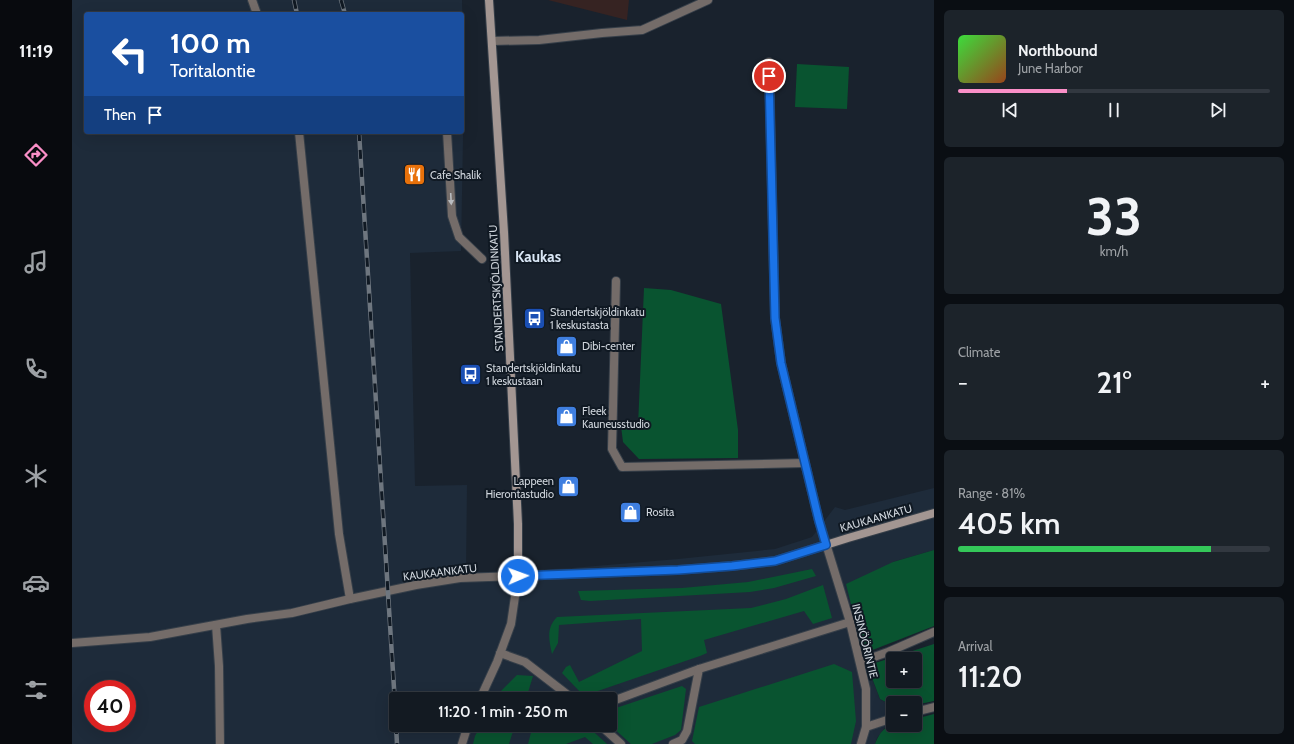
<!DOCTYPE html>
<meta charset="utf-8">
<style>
:root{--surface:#131a22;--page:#1c232a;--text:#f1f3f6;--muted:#9da1a5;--line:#323840;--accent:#fa8fc7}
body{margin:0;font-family:Cabin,sans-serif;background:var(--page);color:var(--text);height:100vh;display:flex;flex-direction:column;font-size:15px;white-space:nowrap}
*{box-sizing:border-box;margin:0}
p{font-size:13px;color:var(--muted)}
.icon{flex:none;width:22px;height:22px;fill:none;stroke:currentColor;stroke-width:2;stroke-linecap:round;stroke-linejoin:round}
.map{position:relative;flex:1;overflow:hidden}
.details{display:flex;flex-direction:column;gap:10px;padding:10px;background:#0a0e13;width:360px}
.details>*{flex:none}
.hud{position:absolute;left:12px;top:12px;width:380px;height:122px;border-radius:4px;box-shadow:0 4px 16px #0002,0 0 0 1px var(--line);background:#1a4fa0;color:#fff;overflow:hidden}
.controls{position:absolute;left:814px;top:652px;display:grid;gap:8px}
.controls a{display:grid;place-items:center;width:36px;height:36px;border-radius:4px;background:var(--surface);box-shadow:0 4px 16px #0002,0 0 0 1px var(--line);font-size:20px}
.speed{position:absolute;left:12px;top:680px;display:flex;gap:8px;font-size:20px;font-weight:700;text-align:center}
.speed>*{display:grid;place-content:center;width:52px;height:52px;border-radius:50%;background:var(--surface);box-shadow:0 4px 16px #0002,0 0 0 1px var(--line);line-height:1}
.speed .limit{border:6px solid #d22;background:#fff;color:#111}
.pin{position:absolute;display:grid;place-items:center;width:34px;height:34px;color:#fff;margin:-17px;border:2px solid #fff;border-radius:50%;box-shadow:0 1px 4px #0007}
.me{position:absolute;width:44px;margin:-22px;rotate:88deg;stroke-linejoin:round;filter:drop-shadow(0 0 3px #0008)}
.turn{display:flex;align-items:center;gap:14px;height:84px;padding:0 20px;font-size:18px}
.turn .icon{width:52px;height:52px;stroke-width:2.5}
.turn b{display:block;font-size:28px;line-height:34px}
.then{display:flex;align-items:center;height:38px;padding:0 20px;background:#0003;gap:8px;font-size:15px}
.big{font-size:30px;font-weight:600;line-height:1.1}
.details .tile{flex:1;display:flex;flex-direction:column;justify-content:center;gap:6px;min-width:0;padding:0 14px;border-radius:6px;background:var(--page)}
.details .dial{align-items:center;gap:0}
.dial b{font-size:52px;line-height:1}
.song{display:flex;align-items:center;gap:12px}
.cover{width:48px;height:48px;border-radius:6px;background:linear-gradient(135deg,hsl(120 70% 55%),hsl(20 70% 35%))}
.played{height:4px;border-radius:2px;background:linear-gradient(90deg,var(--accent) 35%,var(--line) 35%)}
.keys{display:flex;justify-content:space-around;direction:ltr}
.heat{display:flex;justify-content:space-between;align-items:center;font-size:22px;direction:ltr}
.charge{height:6px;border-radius:3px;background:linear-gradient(90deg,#34c759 81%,var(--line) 0)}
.trip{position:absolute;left:317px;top:692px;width:228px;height:40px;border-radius:4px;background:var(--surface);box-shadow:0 4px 16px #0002,0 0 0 1px var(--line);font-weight:600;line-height:40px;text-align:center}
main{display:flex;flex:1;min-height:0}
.menu{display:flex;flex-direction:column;width:72px;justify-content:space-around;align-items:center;background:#080a0e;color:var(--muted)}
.menu .icon{width:28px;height:28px}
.menu .active{color:var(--accent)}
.menu b{font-size:18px;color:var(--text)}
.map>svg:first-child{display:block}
.commercial{fill:#362322}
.built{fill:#1e2b3a;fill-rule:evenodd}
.green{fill:#095430;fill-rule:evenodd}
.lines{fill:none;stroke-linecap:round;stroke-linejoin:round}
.lane-casing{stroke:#363f49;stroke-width:10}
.street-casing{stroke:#363f49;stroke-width:10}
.secondary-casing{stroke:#363f49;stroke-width:10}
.lane{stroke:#746c69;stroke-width:8}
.street{stroke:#746c69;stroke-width:8}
.secondary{stroke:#a39692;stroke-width:8}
.rail-casing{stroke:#6e767f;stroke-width:4.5}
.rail{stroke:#101923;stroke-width:3;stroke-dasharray:9;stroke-linecap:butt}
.oneway{fill:#b9bcc0}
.route-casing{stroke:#114b97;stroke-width:10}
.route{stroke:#1a73e8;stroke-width:7}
.labels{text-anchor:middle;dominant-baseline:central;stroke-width:4;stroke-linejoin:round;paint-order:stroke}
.poi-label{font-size:11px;fill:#d0d6dd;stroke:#101923;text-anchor:start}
.street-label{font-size:11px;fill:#d0d6dd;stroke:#101923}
.district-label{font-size:15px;font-weight:bold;fill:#d9e6f5;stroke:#101923}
</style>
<main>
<nav class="menu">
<b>11:19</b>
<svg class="icon active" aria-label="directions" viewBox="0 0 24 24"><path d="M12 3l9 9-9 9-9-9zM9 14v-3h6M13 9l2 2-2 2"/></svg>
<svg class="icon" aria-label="music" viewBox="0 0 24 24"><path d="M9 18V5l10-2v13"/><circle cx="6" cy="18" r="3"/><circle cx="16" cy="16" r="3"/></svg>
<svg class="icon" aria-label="phone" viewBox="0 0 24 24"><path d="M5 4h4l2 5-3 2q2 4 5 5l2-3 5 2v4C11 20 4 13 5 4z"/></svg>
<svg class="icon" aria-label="climate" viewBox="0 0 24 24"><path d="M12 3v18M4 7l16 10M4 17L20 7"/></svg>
<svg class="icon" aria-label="car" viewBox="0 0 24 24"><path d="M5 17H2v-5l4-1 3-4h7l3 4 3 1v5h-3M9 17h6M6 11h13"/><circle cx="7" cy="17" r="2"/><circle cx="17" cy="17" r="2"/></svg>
<svg class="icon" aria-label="filters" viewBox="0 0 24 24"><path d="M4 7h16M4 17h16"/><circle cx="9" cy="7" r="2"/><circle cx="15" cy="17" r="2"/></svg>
</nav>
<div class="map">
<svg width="862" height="744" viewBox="0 0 862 744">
<rect width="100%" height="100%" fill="#19222d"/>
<!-- commercial -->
<polygon class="commercial" points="476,0 557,0 555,20"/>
<!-- built -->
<path class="built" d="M0,0H390L392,81L389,251L338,253L343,486L395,485L394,573L500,568L606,559L703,549L740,537L763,507L773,510L862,488V550L821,562L790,647L798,651L800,664L797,671L808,699L821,706V717L805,738L803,744H0ZM14,14H390V132H14ZM21,689H55V723H21ZM324,699H538V725H324Z"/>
<!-- green -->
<g class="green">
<polygon points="725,64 777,67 775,109 723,107"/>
<polygon points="572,288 599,290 649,304 666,430 666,458 567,459 551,442 549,426 566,426"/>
<polygon points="862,550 862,626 798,651 790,648 774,584 821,562"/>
<polygon points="740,569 744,576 702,588 678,592 518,601 509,600 506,591 610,588 676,582"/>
<path d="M751,585L760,618L741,624L732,611L632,640L635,653L628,656L517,694H510L490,673L494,667L498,665L507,682L570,651L569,619L487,625L486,643L480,654C477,640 474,628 485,617L679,608L714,599Z"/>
<path d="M862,644V701L843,705V703H821V706L808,699L797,670L800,664ZM821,659H843V681H821Z"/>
<polygon points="762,664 780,672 784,721 779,744 623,744 620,741 627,707"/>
<polygon points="445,675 461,676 454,699 424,699 429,691"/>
<polygon points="610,686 614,689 609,730 603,735 580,744 559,744 538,725 538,710"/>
<path d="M862,714V744H803C812,721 822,725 843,725V719Z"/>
<polygon points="409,725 443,725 437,744 401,744 403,736"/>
<polygon points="461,725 514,725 535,744 521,744 513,737 494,744 456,744"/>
</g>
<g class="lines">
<defs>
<g id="lane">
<polyline points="180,0 185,14"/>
<polyline points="420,41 467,40 530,33 570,30 636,0"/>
<polyline points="375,132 380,216 387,237 410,259"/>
<polyline points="544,281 540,449 550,467 733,463"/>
<polyline points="144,625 147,666 148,744"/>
<polyline points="0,643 78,637 175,619 220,613 278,599 267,534 227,132"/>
<polyline points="428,653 453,662 501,699"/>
<polyline points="788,662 816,652 862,632"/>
<polyline points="538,702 627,669"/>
<polyline points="843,712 862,707"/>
<polyline points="528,725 549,744"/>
<polyline points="794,727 821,718"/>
<polyline points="601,744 610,740 615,731 627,669 778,622"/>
</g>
<g id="street">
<polyline points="697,62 703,318 709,363 747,521 778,622 794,689 794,727 789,744"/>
<polyline points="278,599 344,585 388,578 446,576 439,624 425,662 408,699"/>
<polyline points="390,744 396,725"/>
</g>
<polyline id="secondary" points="417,0 432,232 446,524 446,576 606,570 660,566 703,561 776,538 862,513"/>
</defs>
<!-- lane casing -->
<use href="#lane" class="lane-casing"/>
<!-- street casing -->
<use href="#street" class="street-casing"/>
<!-- secondary casing -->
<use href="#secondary" class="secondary-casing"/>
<!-- lane -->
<use href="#lane" class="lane"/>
<!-- street -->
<use href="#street" class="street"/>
<!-- secondary -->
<use href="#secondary" class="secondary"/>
<defs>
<g id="rail">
<polyline points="222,0 225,14"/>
<polyline points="269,0 273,14"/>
<polyline points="287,132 324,720"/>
<polyline points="324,725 325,744"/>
</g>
</defs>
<!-- rail casing -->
<use href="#rail" class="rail-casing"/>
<!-- rail -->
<use href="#rail" class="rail"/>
</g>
<!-- one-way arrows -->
<defs><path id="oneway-solid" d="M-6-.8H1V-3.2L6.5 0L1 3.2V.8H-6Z"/></defs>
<use class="oneway" href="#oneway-solid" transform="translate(379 199) rotate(87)"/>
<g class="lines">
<defs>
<polyline id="route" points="446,576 606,570 660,566 703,561 754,545 747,521 709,363 703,318 697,76"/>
</defs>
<!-- route casing -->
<use href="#route" class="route-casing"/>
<!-- route -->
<use href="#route" class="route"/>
</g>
<!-- icons -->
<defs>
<symbol id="restaurant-square" viewBox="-11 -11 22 22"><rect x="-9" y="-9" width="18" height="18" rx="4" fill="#e8710a" stroke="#101923"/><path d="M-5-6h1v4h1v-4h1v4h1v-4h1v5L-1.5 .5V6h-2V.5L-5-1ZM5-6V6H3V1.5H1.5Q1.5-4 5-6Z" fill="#fff"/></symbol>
<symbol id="bus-square" viewBox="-11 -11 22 22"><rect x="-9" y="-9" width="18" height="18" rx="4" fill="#1a4fb4" stroke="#101923"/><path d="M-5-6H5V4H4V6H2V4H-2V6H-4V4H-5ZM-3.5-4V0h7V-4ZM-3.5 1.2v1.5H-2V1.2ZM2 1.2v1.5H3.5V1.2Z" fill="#fff"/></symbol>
<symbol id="shop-square" viewBox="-11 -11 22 22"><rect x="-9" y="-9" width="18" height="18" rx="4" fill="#3f7fe0" stroke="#101923"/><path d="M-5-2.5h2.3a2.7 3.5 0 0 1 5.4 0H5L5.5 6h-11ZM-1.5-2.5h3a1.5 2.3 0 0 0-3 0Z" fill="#fff"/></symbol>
</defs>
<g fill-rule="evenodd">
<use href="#restaurant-square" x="330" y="162" width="25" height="25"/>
<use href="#bus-square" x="450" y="306" width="25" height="25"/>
<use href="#shop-square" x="482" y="334" width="25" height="25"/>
<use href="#bus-square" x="386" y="362" width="25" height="25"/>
<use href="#shop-square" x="482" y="404" width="25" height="25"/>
<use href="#shop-square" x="484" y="474" width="25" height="25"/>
<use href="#shop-square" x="546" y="500" width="25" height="25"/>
</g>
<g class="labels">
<!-- poi labels -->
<g class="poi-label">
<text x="358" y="175">Cafe Shalik</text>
<text x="478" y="312">Standertskjöldinkatu<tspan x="478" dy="13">1 keskustasta</tspan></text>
<text x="510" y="346">Dibi-center</text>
<text x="414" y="368">Standertskjöldinkatu<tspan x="414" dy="13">1 keskustaan</tspan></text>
<text x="510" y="411">Fleek<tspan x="510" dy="13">Kauneusstudio</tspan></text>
<text x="482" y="481" text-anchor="end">Lappeen<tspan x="482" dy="13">Hierontastudio</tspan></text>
<text x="574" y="512">Rosita</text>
</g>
<!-- street labels -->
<g class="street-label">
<text transform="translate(424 288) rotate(-93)">STANDERTSKJÖLDINKATU</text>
<text transform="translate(804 518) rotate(-16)">KAUKAANKATU</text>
<text transform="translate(368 572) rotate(-7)">KAUKAANKATU</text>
<text transform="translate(793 641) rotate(76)">INSINÖÖRINTIE</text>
</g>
<!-- district labels -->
<g class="district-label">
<text x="466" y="257">Kaukas</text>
</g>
</g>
</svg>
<div class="controls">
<a>+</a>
<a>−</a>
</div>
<div class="speed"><div class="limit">40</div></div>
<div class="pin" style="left:697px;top:76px;background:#d93025"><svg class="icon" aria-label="arrive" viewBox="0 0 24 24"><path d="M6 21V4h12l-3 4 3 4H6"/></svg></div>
<svg class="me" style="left:446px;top:576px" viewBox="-20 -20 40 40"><circle r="17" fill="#1a73e8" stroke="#fff" stroke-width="3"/><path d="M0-11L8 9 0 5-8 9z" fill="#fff"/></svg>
<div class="trip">11:20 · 1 min · 250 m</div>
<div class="hud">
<div class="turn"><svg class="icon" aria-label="left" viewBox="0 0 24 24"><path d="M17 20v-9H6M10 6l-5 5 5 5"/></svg><div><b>100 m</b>Toritalontie</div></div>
<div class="then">Then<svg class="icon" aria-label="arrive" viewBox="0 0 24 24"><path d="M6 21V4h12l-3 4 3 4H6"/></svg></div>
</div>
</div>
<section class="details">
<div class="tile">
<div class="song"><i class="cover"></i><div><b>Northbound</b><p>June Harbor</p></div></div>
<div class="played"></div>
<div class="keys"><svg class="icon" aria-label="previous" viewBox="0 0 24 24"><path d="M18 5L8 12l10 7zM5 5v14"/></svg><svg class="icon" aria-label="pause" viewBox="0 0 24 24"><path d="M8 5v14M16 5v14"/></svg><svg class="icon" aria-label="next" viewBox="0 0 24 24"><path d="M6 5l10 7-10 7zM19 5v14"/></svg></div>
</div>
<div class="tile dial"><b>33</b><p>km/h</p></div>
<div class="tile"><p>Climate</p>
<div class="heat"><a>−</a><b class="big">21°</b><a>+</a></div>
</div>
<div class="tile"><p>Range · 81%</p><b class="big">405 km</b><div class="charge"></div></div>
<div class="tile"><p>Arrival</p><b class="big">11:20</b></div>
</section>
</main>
